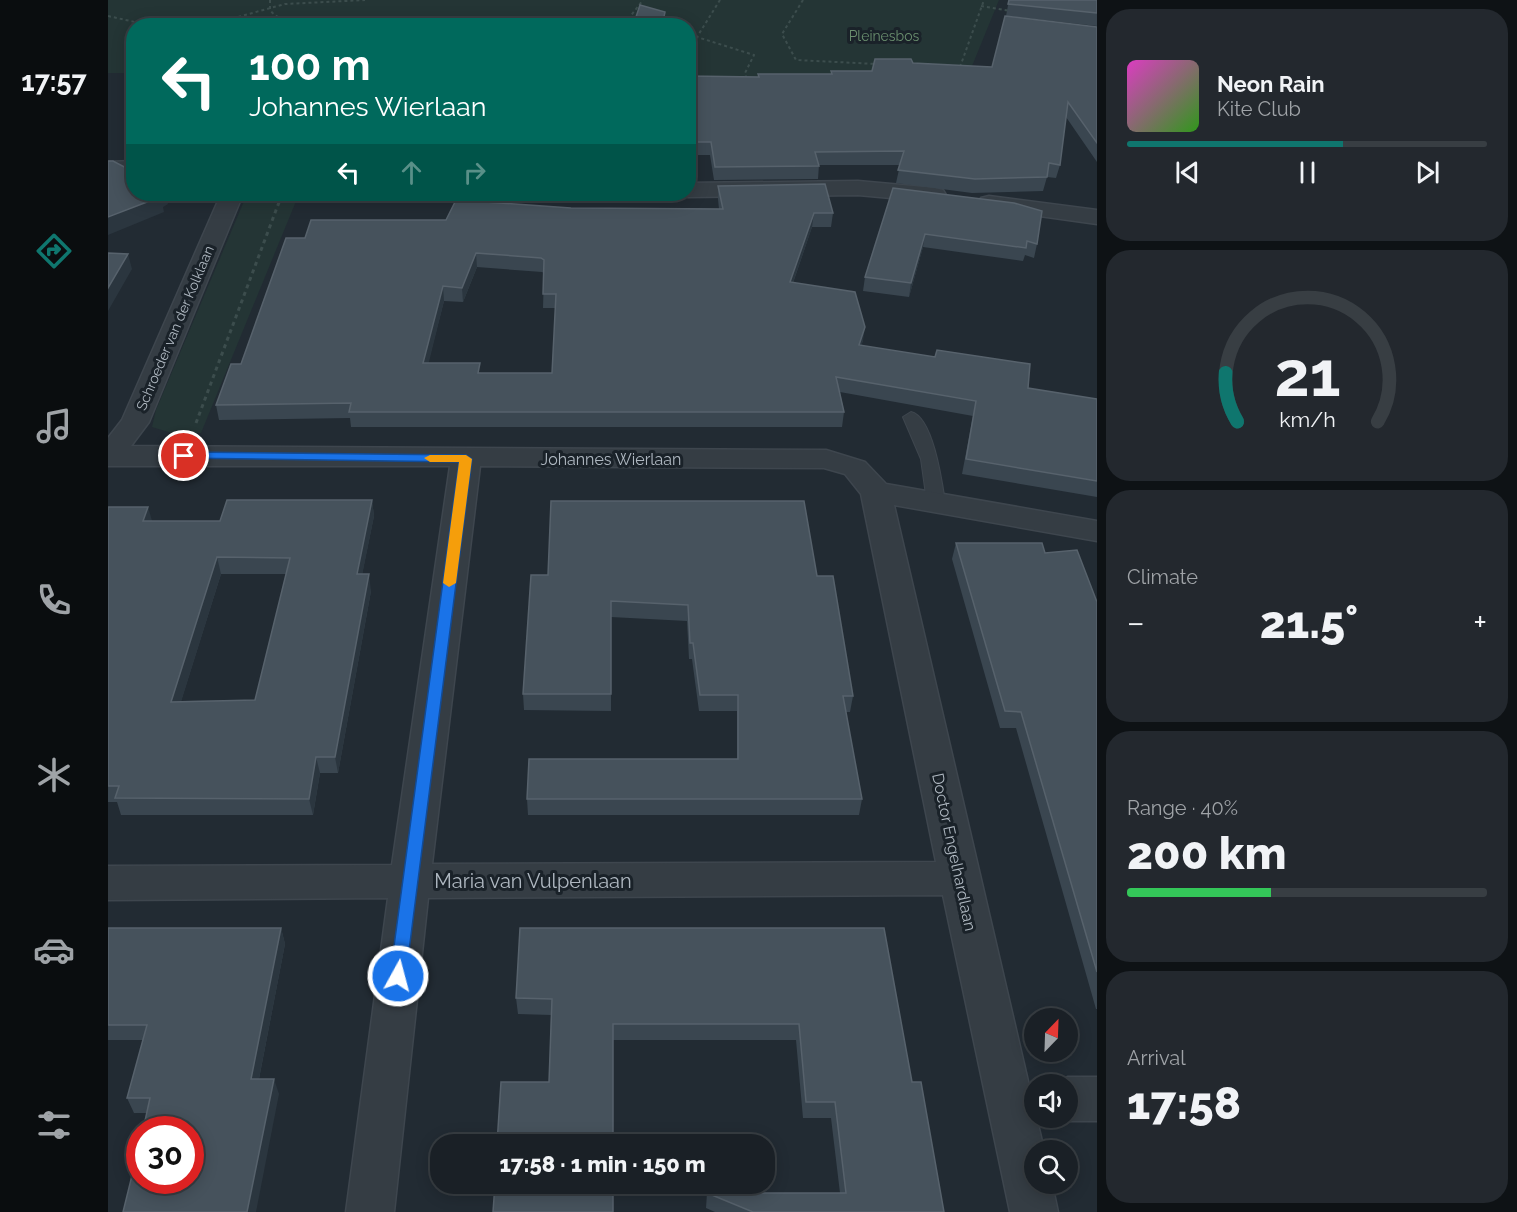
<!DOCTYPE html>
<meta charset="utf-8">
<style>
:root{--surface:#1a2026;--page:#23282e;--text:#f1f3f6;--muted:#9fa3a7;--line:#383e43;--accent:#0f766e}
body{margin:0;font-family:Raleway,sans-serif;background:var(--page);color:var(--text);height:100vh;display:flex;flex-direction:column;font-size:22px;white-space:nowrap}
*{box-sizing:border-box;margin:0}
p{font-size:20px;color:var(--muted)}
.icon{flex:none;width:33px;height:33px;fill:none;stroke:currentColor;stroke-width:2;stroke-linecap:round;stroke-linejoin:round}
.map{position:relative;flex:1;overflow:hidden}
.panel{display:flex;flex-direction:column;gap:9px;padding:9px;background:#0e1215;width:420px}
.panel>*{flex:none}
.guide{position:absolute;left:18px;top:18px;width:570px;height:183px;border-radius:24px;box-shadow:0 3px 15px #0003,0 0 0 2px var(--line);background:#00695c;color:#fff;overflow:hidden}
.needle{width:39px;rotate:23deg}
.tools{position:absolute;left:916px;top:1008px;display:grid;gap:12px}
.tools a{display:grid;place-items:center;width:54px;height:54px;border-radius:50%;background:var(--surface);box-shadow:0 3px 15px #0003,0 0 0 2px var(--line);font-size:30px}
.speed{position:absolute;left:18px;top:1116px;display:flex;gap:12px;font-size:30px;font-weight:700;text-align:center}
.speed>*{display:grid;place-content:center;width:78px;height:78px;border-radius:50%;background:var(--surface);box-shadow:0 3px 15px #0003,0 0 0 2px var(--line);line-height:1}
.speed .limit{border:9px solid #d22;background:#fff;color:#111}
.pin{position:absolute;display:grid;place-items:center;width:51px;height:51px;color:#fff;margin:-26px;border:3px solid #fff;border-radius:50%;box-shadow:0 2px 6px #0007}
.me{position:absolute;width:66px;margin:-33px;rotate:7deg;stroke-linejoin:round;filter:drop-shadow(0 0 4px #0008)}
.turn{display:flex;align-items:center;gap:21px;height:126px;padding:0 24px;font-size:27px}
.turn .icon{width:78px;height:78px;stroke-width:2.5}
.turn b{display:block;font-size:42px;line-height:51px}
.lanes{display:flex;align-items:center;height:57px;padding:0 24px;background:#0003;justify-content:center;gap:30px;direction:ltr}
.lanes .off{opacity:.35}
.big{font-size:45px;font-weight:800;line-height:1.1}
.panel .tile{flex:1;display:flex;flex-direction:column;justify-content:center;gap:9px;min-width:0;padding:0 21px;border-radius:24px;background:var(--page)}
.panel .dial{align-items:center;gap:0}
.dial svg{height:156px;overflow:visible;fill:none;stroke:var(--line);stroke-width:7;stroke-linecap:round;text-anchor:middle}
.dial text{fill:var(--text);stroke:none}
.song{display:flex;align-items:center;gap:18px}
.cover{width:72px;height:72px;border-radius:9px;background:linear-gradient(135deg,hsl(310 70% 55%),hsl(110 70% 35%))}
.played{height:6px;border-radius:3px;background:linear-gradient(90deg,var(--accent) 60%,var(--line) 60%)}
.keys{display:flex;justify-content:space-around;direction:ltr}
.heat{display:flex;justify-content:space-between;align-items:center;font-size:33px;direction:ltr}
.charge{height:9px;border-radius:4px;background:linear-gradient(90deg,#34c759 40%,var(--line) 0)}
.trip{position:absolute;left:322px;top:1134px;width:345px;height:60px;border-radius:24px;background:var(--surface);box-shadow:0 3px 15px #0003,0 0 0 2px var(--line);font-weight:800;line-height:60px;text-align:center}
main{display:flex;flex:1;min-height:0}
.menu{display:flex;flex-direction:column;width:108px;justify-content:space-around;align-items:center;background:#0a0d0f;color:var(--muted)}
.menu .icon{width:42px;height:42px}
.menu .active{color:var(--accent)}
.menu b{font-size:27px;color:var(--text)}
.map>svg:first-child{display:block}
.green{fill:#243535}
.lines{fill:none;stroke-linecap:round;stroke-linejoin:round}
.service-casing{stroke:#3e464e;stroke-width:2}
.minor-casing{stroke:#3e464e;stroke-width:3}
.path-far1{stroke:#3c4d4d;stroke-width:2;stroke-dasharray:3 3;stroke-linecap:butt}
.path{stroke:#3c4d4d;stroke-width:3;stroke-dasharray:4 4;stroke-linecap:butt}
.service{fill:#353d44;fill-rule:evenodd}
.minor{fill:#353d44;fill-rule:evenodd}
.wall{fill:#3a4650;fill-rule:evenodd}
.shaded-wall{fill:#2b363f}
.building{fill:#46525c;stroke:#57626c;stroke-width:1.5;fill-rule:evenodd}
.route{fill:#1a73e8;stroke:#114b97;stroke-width:1.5}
.slow{fill:#f59e0b}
.labels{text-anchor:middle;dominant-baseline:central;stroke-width:6;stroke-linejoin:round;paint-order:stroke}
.far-park-label{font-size:14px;fill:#6a8e6e;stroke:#1a2229}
.far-street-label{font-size:14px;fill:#afb8c1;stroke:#1a2229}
.street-label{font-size:16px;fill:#afb8c1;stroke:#1a2229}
.near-street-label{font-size:20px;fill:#afb8c1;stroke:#1a2229}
</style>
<main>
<nav class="menu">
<b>17:57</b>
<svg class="icon active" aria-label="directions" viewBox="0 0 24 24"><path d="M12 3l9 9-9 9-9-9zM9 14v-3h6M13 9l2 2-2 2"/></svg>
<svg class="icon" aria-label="music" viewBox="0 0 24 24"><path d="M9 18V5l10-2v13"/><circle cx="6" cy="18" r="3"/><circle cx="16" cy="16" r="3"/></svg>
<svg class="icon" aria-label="phone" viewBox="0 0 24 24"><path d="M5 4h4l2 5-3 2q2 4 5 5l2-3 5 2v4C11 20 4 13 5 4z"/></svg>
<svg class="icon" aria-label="climate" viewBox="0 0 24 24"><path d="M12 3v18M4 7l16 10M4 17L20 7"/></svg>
<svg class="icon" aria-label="car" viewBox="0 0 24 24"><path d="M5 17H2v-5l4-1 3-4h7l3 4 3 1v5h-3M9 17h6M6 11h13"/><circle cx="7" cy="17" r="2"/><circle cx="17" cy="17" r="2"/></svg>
<svg class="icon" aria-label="filters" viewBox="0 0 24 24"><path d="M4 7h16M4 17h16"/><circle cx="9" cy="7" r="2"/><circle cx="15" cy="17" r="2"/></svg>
</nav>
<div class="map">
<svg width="989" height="1212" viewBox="0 0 989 1212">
<rect width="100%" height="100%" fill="#222b33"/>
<!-- green -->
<g class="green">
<polygon points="0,0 891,0 862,71 581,83 580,26 26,26 25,73 0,73"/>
<polygon points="139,194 191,194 93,433 64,433 44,427 48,410"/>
</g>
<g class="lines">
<defs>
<path id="service" d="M803,412C825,417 834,482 837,502L834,506L828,508L819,502L813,459L795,417Z"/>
<g id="minor">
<polygon points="26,161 26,174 0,174 0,162"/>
<polygon points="750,181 827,188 835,190 838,195 835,200 827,202 750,195 580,197 571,194 580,194 580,183"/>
<path d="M113,194H135L41,422L23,446L718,450L757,462L778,484L989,521V541L786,505L936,1150H927V1184H944L950,1212H902L835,895L320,898L286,1212H238L280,898L0,900V866L284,865L342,466H0V438L14,420ZM372,466L716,468L737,474L753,494L828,862L324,864Z"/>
<polygon points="881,196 989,210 989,224 873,208 870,203 873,198"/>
<polygon points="960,1077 989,1077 989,1121 960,1121 952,1118 960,1118 960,1084 943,1084"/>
</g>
</defs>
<!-- service casing -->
<use href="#service" class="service-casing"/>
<!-- minor casing -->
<use href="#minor" class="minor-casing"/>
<!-- path-far1 -->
<g class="path-far1">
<path d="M162,0V10C178,30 212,25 236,26"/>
<polyline points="612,0 589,37 646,55 637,73 639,81"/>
<polyline points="695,0 674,34 688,60 768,64"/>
<polyline points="873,6 902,11"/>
<polyline points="0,16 45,26"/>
<polyline points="71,26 119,20 177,4 257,0"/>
<polyline points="497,26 521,18 535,0"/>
<polyline points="515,26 520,18"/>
<polyline points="852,67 876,0"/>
<polyline points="172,198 174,194"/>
</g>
<!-- path -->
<polyline class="path" points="88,423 173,197"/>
<!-- service -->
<use href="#service" class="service"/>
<!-- minor -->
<use href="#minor" class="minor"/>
</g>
<!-- wall -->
<g class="wall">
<polygon points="901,0 989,0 989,26 898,16"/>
<polygon points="989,27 989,162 958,117 952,165 948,178 939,177 935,191 864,193 788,183 792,165 711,165 710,179 606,180 602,155 580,155 580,76 650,77 650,74 723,74 723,71 764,71 805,63 884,67"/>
<polygon points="26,107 26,134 21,134 18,121"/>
<path d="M610,186L725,213L723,227H704L685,283L755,341L753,345L920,388L989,399V497L854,474L865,416L732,392L736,412L734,427H243L242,418L111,420L108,405L133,364L197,238L338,220L463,208L611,209L610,199ZM369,267L434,272L436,273L435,308H448L444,373H373L320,363L336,301L355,302Z"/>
<polygon points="785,188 929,244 926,258 917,255 915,261 815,247 801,297 755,291 757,277"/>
<path d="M264,500L266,516L254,574L263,591L230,773H212L205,815H13L9,802H0V507L44,521H112ZM113,574H178L147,700L73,701Z"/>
<polygon points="848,543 989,602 989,1009 988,1009 908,728 892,728 844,559"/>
<polygon points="423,575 709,576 745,696 742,712 738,712 754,799 751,815 420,815 419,799 629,759 629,711 591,711 584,659 581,659 579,621 503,617 503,711 416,710 415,694"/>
<polygon points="0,928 173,928 177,944 151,1079 171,1094 39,1113 26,1113 19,1098 35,1040 0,1040"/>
<polygon points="776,928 804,1082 836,1212 607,1212 598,1208 599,1193 732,1193 723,1118 695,1118 688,1040 505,1040 441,1082 443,1015 410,1014 408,998"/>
</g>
<!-- shaded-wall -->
<g class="shaded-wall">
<polygon points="557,12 557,26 554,26"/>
<polygon points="47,194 58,194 60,204 55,207 56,212 0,235 0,217"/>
<polygon points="706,213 704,227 680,297 682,282"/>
<polygon points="817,234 815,247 801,297 803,283"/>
<polygon points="368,253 369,267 355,302 354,288"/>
<polygon points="20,254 24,269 0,311 0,288"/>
<polygon points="335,286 336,301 317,378 315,363"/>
<polygon points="757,327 755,341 748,360 751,345"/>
<polygon points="264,500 266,516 251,591 249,574"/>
<polygon points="40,507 45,524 35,521"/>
<polygon points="109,557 113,574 68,718 63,702"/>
<polygon points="261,574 263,591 230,773 227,757"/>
<polygon points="208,757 212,773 205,815 201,799"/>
<polygon points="173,928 177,944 148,1094 143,1079"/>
<polygon points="166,1079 171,1094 148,1212 139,1212"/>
</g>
<!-- building -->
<g class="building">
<polygon points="901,0 989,0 989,13 900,4"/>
<polygon points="532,5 557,12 554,26 525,26"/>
<polygon points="897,16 989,27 989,143 960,102 952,165 941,163 939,177 867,179 790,170 796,151 707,152 711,166 607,167 603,142 580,142 580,76 651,77 650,74 724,74 723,71 764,71 767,59 803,59 805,63 884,67"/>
<polygon points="26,107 26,121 18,121"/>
<polygon points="0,161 5,161 26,172 26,194 47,194 52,197 0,217"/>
<path d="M717,184L725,213H706L682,282L747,292L757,327L751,345L827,357L829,350L922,364L920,388L989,399V481L858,459L868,401L728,377L736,412H241L243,403L108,405L123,364H133L178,238H197L203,220H338L348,200L463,208L615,209L610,186ZM368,253L433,258L436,260L435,294H448L444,373H370L372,363H315L335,286L354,288Z"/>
<polygon points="785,188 906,203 934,211 929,244 919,241 918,248 817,234 803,283 757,277"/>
<polygon points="0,253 20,254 0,288"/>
<path d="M119,500H264L249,574H261L227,757H208L201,799L7,798L11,786H0V507H40L35,521H112ZM109,557L182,558L147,700L63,702Z"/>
<polygon points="443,501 696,501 709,576 725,576 745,696 735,696 754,799 419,799 421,759 630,759 630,695 592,695 585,643 582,643 580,605 503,601 503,694 415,694 423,575 440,575"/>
<polygon points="848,543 934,543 937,553 969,550 989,602 989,972 913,712 897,711"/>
<polygon points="0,928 173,928 143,1079 166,1079 139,1212 15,1212 32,1143 32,1180 82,1180 82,1130 35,1130 42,1098 19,1098 39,1025 0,1025"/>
<polygon points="412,928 776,928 804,1082 813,1082 836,1212 645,1212 599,1193 738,1193 727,1102 698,1102 691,1024 505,1024 505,1144 389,1144 393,1082 441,1082 444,999 408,998"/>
<polygon points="387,1184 505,1184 505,1212 385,1212"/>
</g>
<!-- route -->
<polygon class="route" points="76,452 358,455 364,459 297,982 290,984 284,982 282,976 351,462 71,458 71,453"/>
<!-- slow -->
<polygon class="slow" points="358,455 364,459 348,583 341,587 335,583 351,462 322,462 316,458 322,455"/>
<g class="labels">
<!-- far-park labels -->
<g class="far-park-label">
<text x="776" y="36">Pleinesbos</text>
</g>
<!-- far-street labels -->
<g class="far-street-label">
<text transform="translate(67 328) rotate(-67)">Schroeder van der Kolklaan</text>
</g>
<!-- street labels -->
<g class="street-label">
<text x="503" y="459">Johannes Wierlaan</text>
<text transform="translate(846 852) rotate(78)">Doctor Engelhardlaan</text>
</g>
<!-- near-street labels -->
<g class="near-street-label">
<text x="425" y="881">Maria van Vulpenlaan</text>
</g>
</g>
</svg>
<div class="tools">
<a><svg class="needle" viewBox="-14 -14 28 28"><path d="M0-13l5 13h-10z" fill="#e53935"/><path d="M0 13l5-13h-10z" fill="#9fa3a7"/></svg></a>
<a><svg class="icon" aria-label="sound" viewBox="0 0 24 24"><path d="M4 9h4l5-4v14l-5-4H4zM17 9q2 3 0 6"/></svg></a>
<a><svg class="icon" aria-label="search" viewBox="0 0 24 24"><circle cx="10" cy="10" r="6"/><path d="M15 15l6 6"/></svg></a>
</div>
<div class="speed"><div class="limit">30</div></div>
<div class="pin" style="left:76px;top:456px;background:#d93025"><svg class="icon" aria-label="arrive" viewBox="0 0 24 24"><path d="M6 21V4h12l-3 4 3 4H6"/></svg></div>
<svg class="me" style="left:290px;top:976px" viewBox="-20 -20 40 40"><circle r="17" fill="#1a73e8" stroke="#fff" stroke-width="3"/><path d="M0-11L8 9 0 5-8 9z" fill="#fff"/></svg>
<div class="trip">17:58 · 1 min · 150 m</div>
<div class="guide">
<div class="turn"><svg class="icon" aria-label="left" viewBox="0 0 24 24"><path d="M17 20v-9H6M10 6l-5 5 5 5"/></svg><div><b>100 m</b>Johannes Wierlaan</div></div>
<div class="lanes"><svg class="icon" aria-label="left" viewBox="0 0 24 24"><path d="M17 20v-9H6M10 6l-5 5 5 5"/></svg><svg class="icon off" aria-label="ahead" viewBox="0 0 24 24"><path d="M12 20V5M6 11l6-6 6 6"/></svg><svg class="icon off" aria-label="right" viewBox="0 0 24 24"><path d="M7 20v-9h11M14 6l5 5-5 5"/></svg></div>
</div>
</div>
<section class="panel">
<div class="tile">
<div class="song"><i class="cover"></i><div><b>Neon Rain</b><p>Kite Club</p></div></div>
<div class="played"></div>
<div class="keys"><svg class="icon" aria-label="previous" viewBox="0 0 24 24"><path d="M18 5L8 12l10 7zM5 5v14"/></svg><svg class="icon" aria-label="pause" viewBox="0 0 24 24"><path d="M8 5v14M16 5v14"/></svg><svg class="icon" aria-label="next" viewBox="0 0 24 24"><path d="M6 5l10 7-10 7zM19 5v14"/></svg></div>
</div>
<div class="tile dial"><svg viewBox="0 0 100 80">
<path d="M14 69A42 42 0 1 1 86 69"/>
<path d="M14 69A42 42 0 0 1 8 44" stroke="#0f766e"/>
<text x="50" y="56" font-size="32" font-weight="700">21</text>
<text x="50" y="72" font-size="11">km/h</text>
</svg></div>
<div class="tile"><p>Climate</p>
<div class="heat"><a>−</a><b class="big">21.5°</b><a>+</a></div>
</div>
<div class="tile"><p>Range · 40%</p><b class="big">200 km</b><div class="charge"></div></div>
<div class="tile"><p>Arrival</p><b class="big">17:58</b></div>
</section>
</main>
